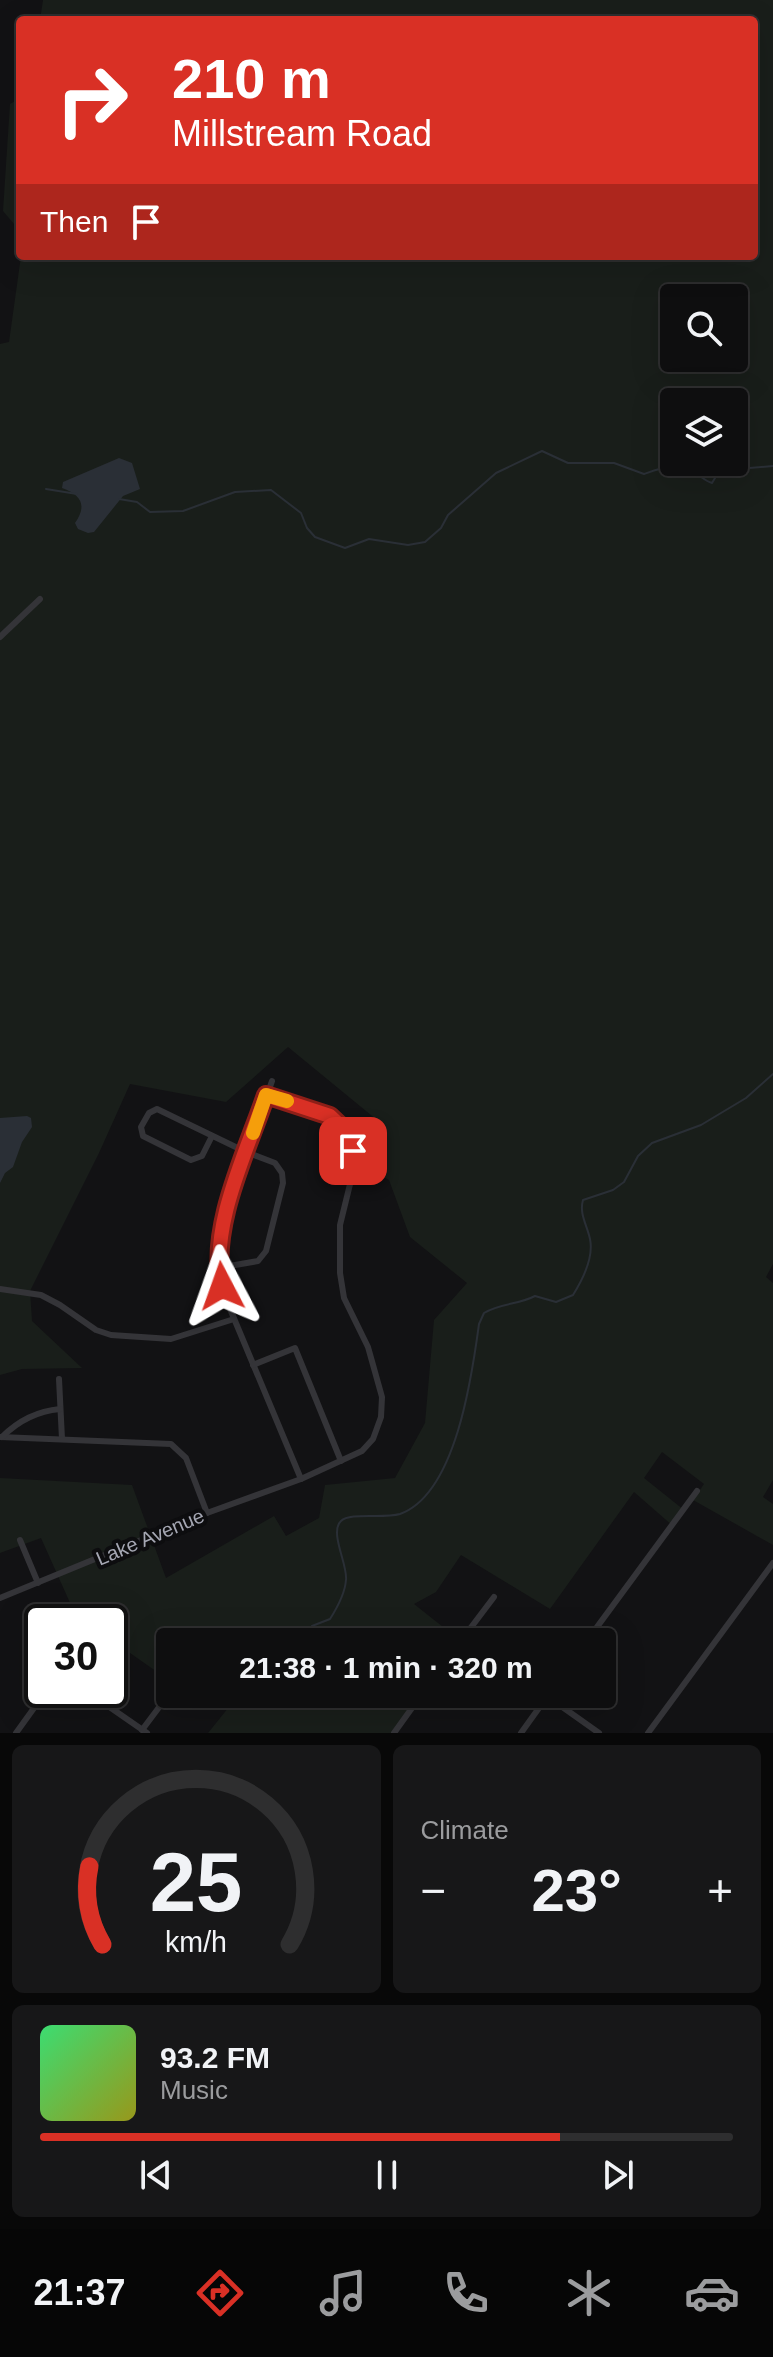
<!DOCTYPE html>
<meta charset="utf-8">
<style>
:root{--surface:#0e0e0f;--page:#171718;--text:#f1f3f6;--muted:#9b9c9e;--line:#2e2e2f;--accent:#d93025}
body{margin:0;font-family:Helvetica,sans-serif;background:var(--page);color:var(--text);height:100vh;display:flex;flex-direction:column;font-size:30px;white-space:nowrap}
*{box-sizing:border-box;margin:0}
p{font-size:26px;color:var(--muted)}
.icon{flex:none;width:44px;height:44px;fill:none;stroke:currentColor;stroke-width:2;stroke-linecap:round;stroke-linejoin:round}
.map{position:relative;height:1733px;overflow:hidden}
.details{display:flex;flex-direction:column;gap:12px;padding:12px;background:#080808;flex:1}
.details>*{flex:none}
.hud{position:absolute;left:16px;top:16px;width:742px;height:244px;border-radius:8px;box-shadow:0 8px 32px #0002,0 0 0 2px var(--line);background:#d93025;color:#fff;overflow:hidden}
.fabs{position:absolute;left:660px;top:284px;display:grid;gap:16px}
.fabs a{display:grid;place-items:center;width:88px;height:88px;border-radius:8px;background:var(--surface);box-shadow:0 8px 32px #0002,0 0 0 2px var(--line);font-size:40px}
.speed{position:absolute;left:24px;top:1604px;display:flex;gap:16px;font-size:40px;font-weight:700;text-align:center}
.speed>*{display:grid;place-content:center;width:104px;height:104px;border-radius:50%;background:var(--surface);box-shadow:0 8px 32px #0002,0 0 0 2px var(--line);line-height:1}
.speed .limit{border:4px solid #111;border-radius:12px;background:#fff;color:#111}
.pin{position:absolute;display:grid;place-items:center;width:68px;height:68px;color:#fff;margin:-34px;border-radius:16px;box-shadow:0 4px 12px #0006}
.me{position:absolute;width:88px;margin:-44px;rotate:356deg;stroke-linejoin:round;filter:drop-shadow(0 0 6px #0008)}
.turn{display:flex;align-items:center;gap:28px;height:168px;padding:0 24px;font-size:36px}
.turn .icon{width:104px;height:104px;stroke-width:2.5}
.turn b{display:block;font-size:56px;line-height:68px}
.then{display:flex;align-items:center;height:76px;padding:0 24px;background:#0003;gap:16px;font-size:30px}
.big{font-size:60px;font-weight:600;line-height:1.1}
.details .widget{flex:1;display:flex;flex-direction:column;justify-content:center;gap:12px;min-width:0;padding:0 28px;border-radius:12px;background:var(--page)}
.details .dial{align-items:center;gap:0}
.dial svg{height:208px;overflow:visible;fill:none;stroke:var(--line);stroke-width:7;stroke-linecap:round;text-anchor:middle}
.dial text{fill:var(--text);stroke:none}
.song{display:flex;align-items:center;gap:24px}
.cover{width:96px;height:96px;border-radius:12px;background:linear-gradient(135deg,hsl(140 70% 55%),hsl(60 70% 35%))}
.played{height:8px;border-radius:4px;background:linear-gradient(90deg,var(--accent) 75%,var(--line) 75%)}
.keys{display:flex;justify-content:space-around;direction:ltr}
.heat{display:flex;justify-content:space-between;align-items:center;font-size:44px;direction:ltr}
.details .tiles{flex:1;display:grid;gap:12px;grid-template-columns:1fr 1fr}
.widget:last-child{grid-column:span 2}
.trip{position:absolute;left:156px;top:1628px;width:460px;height:80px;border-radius:8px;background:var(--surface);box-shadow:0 8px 32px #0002,0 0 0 2px var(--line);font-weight:600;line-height:80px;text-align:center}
.tab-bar{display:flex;height:128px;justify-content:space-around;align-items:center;background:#060606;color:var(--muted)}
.tab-bar .icon{width:56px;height:56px}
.tab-bar .current{color:var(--accent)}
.tab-bar b{font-size:36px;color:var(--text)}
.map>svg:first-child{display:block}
.green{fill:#191e1a;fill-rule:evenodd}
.water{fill:#2a2f36}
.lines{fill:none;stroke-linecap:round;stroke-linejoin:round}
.stream{stroke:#2a2f36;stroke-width:2}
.minor{stroke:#343438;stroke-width:6}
.route-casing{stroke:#8d1f18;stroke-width:20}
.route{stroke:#d93025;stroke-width:14}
.slow{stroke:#f59e0b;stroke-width:14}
.labels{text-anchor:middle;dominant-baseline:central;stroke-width:8;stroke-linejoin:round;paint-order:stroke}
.street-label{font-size:20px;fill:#a5a7b3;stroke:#0d0d0f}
</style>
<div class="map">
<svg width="773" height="1733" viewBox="0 0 773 1733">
<rect width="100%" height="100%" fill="#121214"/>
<!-- green -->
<g class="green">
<path d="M43,0H773V1264L766,1277L773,1283V1480L763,1497L773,1504V1545L693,1500L704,1484L662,1452L644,1478L684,1510L673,1526L634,1492L550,1609L461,1555L436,1592L414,1604L462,1642H170V1681L110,1639V1622H86L75,1614L41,1538L0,1553V1478L132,1485L166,1578L274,1516L286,1536L319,1518L325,1485L395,1478L425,1423L434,1320L467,1283L410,1237L389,1180L366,1167L377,1120L288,1047L226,1102L130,1084L99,1153L30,1291L32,1321L82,1368L22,1369L0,1375V344L9,342L21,256H754V20H40ZM674,298H734V358H674ZM674,402H734V462H674Z"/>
<polygon points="20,98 20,231 3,211 10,104"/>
<polygon points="223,1694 424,1694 396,1733 208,1733 233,1702"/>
</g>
<!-- water -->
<g class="water">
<path d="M119,458L132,463L140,489L123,496L94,532L88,533L78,529L75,523C87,506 82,495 62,488L63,482Z"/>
<polygon points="27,1116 31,1118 32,1127 22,1142 13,1167 5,1173 0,1183 0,1118"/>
</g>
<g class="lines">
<!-- stream -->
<g class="stream">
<polyline points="46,489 77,494"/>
<path d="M119,499L137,502L150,512L183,511L235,492L271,490L301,513L307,528L315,537L345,548L369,539L408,545L425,542L441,528L448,515L496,473L542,451L568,463H614L644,474C664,467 673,463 695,473C701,476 705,481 712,483L718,473L726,470L773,466"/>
<path d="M312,1626L330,1619C337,1608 345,1593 346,1580C348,1565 329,1532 341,1521C350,1512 383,1519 400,1514C456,1494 472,1376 479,1324L484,1313C500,1303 518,1305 535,1296L556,1302L573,1295C583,1279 594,1258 590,1239C587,1225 579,1214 583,1200L613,1190L624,1182L638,1156L652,1143L701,1125L746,1098L773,1074"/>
</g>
<!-- minor -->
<g class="minor">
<polyline points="0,637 40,599"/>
<polyline points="272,1081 221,1228 218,1268 228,1304 301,1479"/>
<polyline points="212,1136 202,1156 191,1160 143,1136 141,1127 149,1113 157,1109 246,1152 275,1163 282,1173 283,1183 266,1251 258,1261 218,1268"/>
<polyline points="0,1289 41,1295 60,1305 96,1330 111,1335 171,1339 234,1319"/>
<polyline points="253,1365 295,1348 341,1461"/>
<polyline points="59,1379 62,1439"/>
<polyline points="0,1437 171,1444 186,1458 207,1513"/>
<path d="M2,1437C18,1421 38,1411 60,1409"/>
<polyline points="20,1540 38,1583"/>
<polyline points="0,1598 207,1513 301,1479 362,1451 373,1439 381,1417 382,1397 368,1347 344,1298 340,1273 340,1225 353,1172 353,1151 348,1133 330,1116 266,1095"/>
<polyline points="466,1634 476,1642"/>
<polyline points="460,1642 494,1597"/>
<polyline points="586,1642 697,1491"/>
<polyline points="85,1690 147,1733"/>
<polyline points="544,1694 599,1733"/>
<polyline points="142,1730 166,1698"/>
<polyline points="16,1733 47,1690"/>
<polyline points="394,1733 422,1694"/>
<polyline points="521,1733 549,1694"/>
<polyline points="648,1733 773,1563"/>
</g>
</g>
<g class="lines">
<defs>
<path id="route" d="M222,1286C209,1227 247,1151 266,1095L330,1116L348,1133L353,1151"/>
</defs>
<!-- route casing -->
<use href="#route" class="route-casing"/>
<!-- route -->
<use href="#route" class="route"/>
<!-- slow -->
<polyline class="slow" points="253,1133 266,1095 287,1101"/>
</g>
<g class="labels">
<!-- street labels -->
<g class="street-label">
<text transform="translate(150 1537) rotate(-23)">Lake Avenue</text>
</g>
</g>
</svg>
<div class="fabs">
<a><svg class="icon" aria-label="search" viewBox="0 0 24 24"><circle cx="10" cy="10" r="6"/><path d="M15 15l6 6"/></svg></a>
<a><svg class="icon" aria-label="layers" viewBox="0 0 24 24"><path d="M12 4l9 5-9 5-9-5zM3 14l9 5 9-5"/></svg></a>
</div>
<div class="speed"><div class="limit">30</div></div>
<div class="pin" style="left:353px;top:1151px;background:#d93025"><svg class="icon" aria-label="arrive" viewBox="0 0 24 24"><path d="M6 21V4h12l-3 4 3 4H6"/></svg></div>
<svg class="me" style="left:222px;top:1286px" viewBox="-20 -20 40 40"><path d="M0-17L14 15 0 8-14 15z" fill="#d93025" stroke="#fff" stroke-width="4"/></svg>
<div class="trip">21:38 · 1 min · 320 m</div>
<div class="hud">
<div class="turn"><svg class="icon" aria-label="right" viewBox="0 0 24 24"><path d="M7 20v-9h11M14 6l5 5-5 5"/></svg><div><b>210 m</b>Millstream Road</div></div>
<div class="then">Then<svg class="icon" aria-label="arrive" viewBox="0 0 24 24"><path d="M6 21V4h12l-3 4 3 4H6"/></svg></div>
</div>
</div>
<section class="details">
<div class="tiles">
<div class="widget dial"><svg viewBox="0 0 100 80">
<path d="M14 69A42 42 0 1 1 86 69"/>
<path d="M14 69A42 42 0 0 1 9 39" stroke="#d93025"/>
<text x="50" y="56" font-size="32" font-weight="700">25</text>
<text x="50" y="72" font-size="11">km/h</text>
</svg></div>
<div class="widget"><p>Climate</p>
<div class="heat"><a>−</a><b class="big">23°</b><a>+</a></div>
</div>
<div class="widget">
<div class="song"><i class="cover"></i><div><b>93.2 FM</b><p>Music</p></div></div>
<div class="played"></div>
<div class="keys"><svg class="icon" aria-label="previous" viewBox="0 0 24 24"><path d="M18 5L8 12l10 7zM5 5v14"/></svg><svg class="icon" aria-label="pause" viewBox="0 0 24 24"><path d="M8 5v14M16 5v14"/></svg><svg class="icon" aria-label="next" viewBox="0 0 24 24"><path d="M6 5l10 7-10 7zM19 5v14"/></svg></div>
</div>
</div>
</section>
<nav class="tab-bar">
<b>21:37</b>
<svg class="icon current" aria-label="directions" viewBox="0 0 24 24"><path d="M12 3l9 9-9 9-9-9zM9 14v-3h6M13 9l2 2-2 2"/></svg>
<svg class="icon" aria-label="music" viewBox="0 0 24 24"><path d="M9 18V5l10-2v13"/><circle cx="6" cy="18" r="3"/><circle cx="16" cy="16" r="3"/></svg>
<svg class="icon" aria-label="phone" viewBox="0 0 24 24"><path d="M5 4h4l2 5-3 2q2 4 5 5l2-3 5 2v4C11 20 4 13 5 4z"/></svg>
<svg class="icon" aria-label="climate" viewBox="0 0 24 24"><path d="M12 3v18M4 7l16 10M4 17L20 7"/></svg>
<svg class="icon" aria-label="car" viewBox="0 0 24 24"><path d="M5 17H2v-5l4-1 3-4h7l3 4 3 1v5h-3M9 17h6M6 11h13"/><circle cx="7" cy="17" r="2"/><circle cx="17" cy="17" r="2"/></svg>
</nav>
